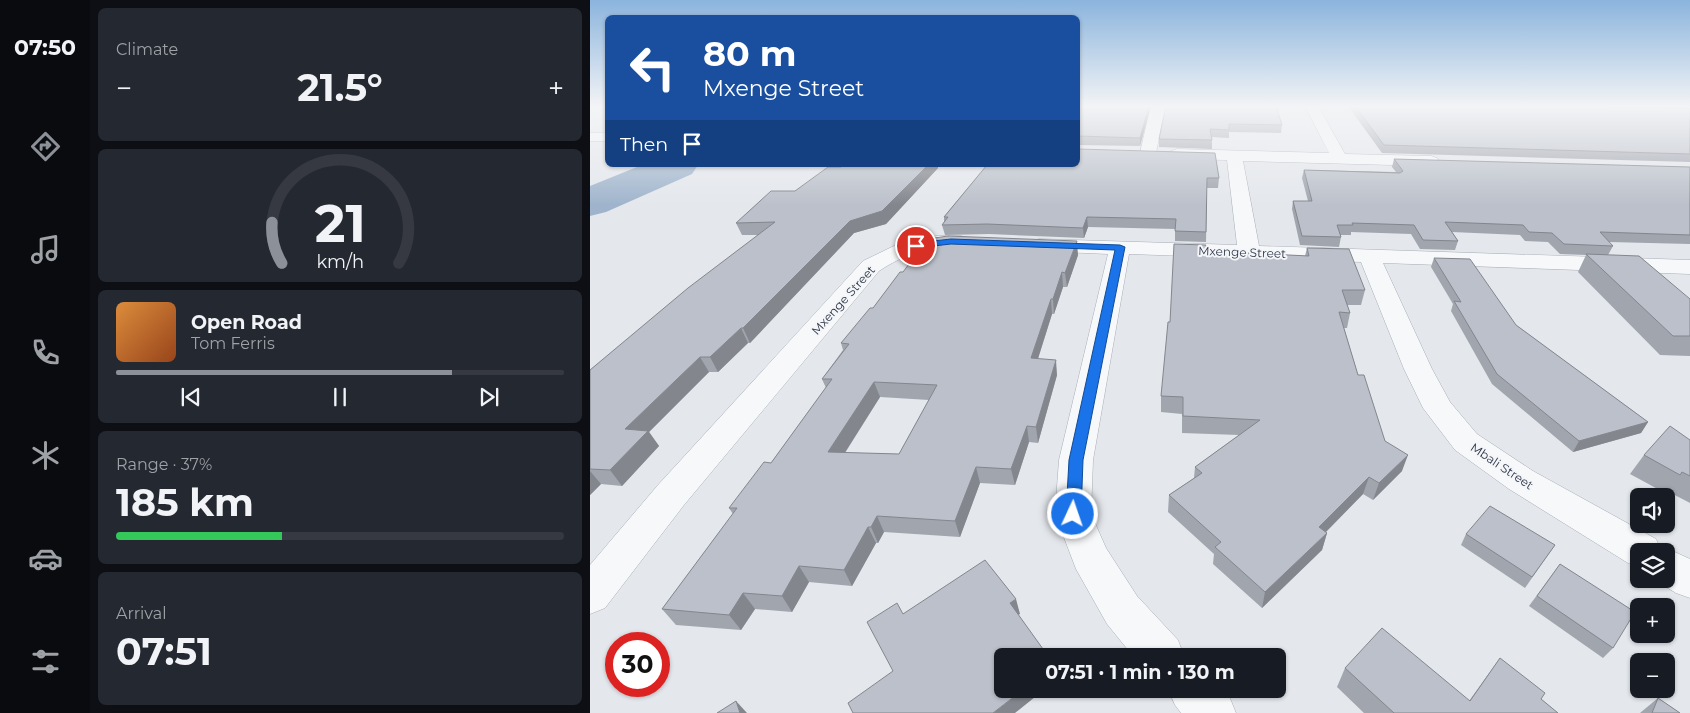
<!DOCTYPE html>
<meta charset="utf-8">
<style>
:root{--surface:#171b24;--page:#242831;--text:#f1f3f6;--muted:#9ea1a6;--line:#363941;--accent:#8c9099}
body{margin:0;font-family:Montserrat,sans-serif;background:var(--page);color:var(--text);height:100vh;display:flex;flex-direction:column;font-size:19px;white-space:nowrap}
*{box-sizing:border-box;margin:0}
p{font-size:16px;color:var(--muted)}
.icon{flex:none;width:28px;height:28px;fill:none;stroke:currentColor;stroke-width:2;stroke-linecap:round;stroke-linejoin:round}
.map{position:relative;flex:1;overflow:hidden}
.panel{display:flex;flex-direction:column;gap:8px;padding:8px;background:#0d0f14;width:500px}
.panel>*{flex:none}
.hud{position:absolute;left:15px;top:15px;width:475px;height:152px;border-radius:8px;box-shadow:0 1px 4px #0004;background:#1a4fa0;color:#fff;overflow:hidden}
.buttons{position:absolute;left:1040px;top:488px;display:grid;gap:10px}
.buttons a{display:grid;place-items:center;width:45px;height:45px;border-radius:8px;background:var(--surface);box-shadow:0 1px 4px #0004;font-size:25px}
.speed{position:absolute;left:15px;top:632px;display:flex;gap:10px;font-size:25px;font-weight:700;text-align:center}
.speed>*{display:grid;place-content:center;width:65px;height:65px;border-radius:50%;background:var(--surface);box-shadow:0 1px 4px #0004;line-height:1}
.speed .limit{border:8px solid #d22;background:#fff;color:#111}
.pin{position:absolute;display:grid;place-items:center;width:42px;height:42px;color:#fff;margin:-21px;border:2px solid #fff;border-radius:50%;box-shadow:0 1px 5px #0007}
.me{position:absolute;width:55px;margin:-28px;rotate:3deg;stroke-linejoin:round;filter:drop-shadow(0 0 4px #0008)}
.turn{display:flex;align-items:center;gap:18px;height:105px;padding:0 15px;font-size:22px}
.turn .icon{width:65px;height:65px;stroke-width:2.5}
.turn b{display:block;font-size:35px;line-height:42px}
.then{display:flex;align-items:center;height:48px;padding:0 15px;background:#0003;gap:10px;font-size:19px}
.big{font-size:38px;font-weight:700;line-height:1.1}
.panel .widget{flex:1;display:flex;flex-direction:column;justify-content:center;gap:8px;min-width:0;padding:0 18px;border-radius:8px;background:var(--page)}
.panel .dial{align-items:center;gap:0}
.dial svg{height:130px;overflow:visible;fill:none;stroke:var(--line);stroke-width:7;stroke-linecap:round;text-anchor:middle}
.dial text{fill:var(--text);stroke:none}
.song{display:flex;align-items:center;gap:15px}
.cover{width:60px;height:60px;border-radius:8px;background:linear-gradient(135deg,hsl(30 70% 55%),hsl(20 70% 35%))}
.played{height:5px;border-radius:2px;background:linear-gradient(90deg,var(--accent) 75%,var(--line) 75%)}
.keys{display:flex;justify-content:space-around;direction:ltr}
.heat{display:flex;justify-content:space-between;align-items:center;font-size:28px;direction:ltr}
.charge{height:8px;border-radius:4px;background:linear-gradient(90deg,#34c759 37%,var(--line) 0)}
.trip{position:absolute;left:404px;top:648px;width:292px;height:50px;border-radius:8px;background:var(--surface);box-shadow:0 1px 4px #0004;font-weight:700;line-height:50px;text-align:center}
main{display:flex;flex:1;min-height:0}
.dock{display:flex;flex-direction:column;width:90px;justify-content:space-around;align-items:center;background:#090b0e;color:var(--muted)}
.dock .icon{width:35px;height:35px}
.dock .on{color:var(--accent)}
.dock b{font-size:22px;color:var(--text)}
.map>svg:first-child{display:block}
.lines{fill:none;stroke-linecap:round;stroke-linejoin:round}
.river{fill:#9fb4cc;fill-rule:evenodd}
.minor-casing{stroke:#a9aeb7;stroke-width:1}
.minor{fill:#f7f8fa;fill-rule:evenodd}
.wall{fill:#a1a5ae;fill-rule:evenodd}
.shaded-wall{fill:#83868d}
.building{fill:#bbc0ca;stroke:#83868d;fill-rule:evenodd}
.route{fill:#1a73e8;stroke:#114b97}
.labels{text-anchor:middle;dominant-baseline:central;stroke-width:4;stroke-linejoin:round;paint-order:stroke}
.street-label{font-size:12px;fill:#2b3445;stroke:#f4f6f9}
</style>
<main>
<nav class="dock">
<b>07:50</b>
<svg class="icon on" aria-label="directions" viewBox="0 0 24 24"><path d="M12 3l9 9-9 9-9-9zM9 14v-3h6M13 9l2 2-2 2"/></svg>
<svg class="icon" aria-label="music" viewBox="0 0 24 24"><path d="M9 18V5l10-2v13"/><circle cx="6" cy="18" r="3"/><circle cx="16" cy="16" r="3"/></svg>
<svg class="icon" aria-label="phone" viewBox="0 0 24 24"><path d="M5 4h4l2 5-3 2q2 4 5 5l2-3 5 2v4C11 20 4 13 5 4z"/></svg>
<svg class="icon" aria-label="climate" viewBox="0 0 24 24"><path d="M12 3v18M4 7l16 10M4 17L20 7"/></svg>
<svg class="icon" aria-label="car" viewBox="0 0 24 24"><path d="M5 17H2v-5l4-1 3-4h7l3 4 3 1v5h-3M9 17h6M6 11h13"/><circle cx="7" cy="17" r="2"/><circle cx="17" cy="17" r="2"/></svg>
<svg class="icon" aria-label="filters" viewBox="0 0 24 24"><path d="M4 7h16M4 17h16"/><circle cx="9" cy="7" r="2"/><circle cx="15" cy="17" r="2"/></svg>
</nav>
<section class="panel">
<div class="widget"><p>Climate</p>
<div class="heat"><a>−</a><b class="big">21.5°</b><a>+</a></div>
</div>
<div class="widget dial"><svg viewBox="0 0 100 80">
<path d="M14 69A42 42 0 1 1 86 69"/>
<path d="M14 69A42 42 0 0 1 8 44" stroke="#8c9099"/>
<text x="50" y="56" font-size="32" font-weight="700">21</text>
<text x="50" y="72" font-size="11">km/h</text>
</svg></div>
<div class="widget">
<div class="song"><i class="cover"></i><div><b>Open Road</b><p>Tom Ferris</p></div></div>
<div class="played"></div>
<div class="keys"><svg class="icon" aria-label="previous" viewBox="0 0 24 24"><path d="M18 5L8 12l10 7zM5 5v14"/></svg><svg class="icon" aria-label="pause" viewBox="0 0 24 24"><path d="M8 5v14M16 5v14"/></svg><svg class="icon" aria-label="next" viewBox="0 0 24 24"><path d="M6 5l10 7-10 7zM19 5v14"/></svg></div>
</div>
<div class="widget"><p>Range · 37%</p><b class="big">185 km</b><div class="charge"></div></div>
<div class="widget"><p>Arrival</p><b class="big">07:51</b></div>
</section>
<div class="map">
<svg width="1100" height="713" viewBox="0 0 1100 713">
<rect width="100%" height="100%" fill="#e4e7ec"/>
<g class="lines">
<!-- river -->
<polygon class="river" points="52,165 108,165 102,174 16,212 0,216 0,186"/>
<defs>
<g id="minor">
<polygon points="561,106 575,106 566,153 564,156 552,156 550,153"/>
<polygon points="715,106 728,106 755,154 841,156 847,158 849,161 847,164 841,166 653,161 669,246 1100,260 1100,274 793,263 842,369 860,402 887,434 943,471 1066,539 1071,550 1076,548 1100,559 1100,598 1086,593 1063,579 1076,579 1076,551 1049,551 1049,567 1038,563 919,489 865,450 833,408 814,369 771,262 539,254 503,460 501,514 516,548 547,596 588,640 594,656 543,656 517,624 486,569 465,514 469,460 518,254 449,251 442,249 438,245 442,241 449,239 647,245 637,160 587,159 581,157 579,154 581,151 587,149 739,153"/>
<rect x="0" y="133" width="18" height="8"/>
<path d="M347,236H371L378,238L381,242L378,246C368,249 358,248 347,249C325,251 307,259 289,271L94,505L15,608L0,614V565L68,485L273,261L306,245Z"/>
<polygon points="578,689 632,689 639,696 646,713 591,713 585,705"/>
</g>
</defs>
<!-- minor casing -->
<use href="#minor" class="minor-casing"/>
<!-- minor -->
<use href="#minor" class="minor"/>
</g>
<!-- wall -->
<g class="wall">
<polygon points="561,106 550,146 488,145 488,114"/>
<polygon points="576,106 692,125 691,133 639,132 639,138 622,137 622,149 569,147 569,139"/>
<polygon points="758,106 964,106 1100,108 1100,162 792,153"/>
<polygon points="804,159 1100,168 1100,244 1019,242 1023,246 1018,255 1100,299 1100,356 1070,355 988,272 996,255 970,254 958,242 935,241 930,235 862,232 868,241 865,250 830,249 821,234 761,232 761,235 750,235 751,237 749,247 710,245 702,209 703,201 718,201 712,178 714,170 806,172 802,167"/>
<polygon points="348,165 348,168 296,224 264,233 160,343 158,343 128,372 119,372 59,432 69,446 32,486 11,484 0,495 0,370 168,235 152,235 146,223 205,191 251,167"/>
<polygon points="397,165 629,178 628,188 617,188 616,242 585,241 585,229 498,227 494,238 399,234 355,235 352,225 354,222 354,217"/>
<polygon points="717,248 775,290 771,305 757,305 760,313 757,328 754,328 768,375 795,441 812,471 783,500 773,494 736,532 737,533 732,550 672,608 623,564 624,554 578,512 579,495 604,478 605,467 649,435 592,433 592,414 571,412 571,396 616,251 715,256"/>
<path d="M488,255L477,287H473L464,314H462L448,359L467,375L448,443L439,442L425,485L390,483L370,537L294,532L288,543H286L262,586L219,582L202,612L165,609L151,630L86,625L72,609L143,514L139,508L181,463L236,388L232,379L253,350L251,343L283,308ZM290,397L339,400L309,454L255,453Z"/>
<polygon points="844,258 926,325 1058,422 1051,433 983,452 902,384 861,311 863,304 841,267"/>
<polygon points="1100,440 1100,503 1077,491 1075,493 1040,474 1054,455"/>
<polygon points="876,534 965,545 935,588 871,545"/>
<polygon points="970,564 1023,648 1013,658 939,606"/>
<polygon points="910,658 951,699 968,713 774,713 747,687 755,668 879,701"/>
<polygon points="1068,698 1090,713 1050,713"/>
</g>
<!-- shaded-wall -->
<g class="shaded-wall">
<polygon points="559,106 561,106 550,146 550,138"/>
<polygon points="338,165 348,165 348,168 296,224 264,233 160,343 153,328 260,221"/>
<polygon points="497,217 498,227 494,238 493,228"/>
<polygon points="487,241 488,255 477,287 475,273"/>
<polygon points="472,272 473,287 464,314 463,299"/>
<polygon points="461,299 462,314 443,374 441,358"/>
<polygon points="151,328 158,343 128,372 120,357"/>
<polygon points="110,357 119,372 59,432 69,446 32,486 20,470 35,429"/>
<polygon points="466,360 467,375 448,443 446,427"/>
<polygon points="284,382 290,397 245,468 238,452"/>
<polygon points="1058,422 1051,433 983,452 989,441"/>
<polygon points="437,426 439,442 425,485 421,469"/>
<polygon points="818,455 812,471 783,500 789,483"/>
<polygon points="386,467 390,483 370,537 365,521"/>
<polygon points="0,471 11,484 0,495"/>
<polygon points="779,477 773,494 724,544 729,527"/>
<polygon points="287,516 294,532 288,543 281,527"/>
<polygon points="278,527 286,543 262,586 254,570"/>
<polygon points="737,533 732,550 672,608 675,592"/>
<polygon points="209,566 219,582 202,612 192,596"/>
<polygon points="153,593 165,609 151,630 139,615"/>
<polygon points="426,599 430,614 423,618 420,603"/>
<polygon points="434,689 455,689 425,713 403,713"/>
<polygon points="146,701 157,713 150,713"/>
</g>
<!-- building -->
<g class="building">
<polygon points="493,106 559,106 550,138 488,136 488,114"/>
<polygon points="576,106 686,106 692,125 639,124 639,130 620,129 622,140 569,139"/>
<polygon points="765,106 964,106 1100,108 1100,154 794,145"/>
<polygon points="488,149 625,153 629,178 617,178 616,232 585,231 586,219 497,217 493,228 397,224 352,225 358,217 354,217 397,165 488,165"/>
<polygon points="804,159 1100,167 1100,235 1010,232 1023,246 974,244 962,233 939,232 933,225 855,222 868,241 833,240 824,225 762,223 763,225 747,225 751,237 712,236 703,201 722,201 714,170 810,173 813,171"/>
<polygon points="253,165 338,165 292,211 260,221 153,328 151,328 120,357 110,357 35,429 58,431 20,470 0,469 0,370 98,288 185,222 146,223 181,191 205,191 238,167 251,167"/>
<path d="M358,236L487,241L475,273L472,272L463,299H461L441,358L466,360L446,427L437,426L421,469L386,467L365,521L287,516L281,527H278L254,570L209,566L192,596L153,593L139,615L72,609L147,508H139L174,462L181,463L242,379H232L259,344L251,343L280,308H283L310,272H313L338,239ZM284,382L347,385L309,454L238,452Z"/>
<polygon points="584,244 616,245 616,251 719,256 717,248 759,249 775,290 752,290 760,313 749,312 768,375 774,375 795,441 818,455 789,483 779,477 729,527 737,533 675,592 625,547 631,542 579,495 612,473 605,467 670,420 593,416 593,397 571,396 578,322 580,322"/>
<polygon points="996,254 1049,256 1100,299 1100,336 1083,336"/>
<polygon points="844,258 880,259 926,325 1058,422 989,441 907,374 864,301 871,302"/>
<polygon points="1080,426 1100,440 1100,476 1092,472 1090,475 1054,455"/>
<polygon points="900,506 965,545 942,577 876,534"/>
<polygon points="395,560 426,599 420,603 458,656 412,656 412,689 434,689 403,713 263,713 258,703 303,671 277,622 307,603 313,614"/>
<polygon points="970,564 1045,612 1023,648 947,596"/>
<polygon points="792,628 880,701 910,658 955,693 951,699 968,713 804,713 755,668"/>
<polygon points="1068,698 1090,713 1062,713"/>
<polygon points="146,701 150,713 127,713"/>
</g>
<!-- sky -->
<linearGradient id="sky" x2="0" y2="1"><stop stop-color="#8bb4dd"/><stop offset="0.52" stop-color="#f3f4f6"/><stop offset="1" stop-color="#f3f4f6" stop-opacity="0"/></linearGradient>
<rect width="1100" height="205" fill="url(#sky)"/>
<!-- route -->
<polygon class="route" points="361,239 530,245 535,247 493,460 491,514 489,519 483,520 478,519 476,514 479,460 525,250 361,244 326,248 322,246 326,243"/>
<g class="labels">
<!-- street labels -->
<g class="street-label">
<text transform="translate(652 252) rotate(2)">Mxenge Street</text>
<text transform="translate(253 300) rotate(-48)">Mxenge Street</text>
<text transform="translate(912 466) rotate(34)">Mbali Street</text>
</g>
</g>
</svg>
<div class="buttons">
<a><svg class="icon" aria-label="sound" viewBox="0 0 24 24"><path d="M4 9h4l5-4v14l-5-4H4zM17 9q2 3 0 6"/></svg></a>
<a><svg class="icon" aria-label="layers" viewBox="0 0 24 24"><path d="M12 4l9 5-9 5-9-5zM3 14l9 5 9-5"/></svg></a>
<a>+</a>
<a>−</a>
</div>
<div class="speed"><div class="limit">30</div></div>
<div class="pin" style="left:326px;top:246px;background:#d93025"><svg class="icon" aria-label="arrive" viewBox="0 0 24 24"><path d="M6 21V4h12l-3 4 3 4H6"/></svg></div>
<svg class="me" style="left:483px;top:514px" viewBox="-20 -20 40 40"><circle r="17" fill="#1a73e8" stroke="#fff" stroke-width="3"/><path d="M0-11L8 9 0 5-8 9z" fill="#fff"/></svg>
<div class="trip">07:51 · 1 min · 130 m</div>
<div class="hud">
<div class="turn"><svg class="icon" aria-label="left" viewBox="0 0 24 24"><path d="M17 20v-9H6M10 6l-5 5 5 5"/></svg><div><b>80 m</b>Mxenge Street</div></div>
<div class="then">Then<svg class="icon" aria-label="arrive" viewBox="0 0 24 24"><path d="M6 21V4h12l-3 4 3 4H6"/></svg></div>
</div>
</div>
</main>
